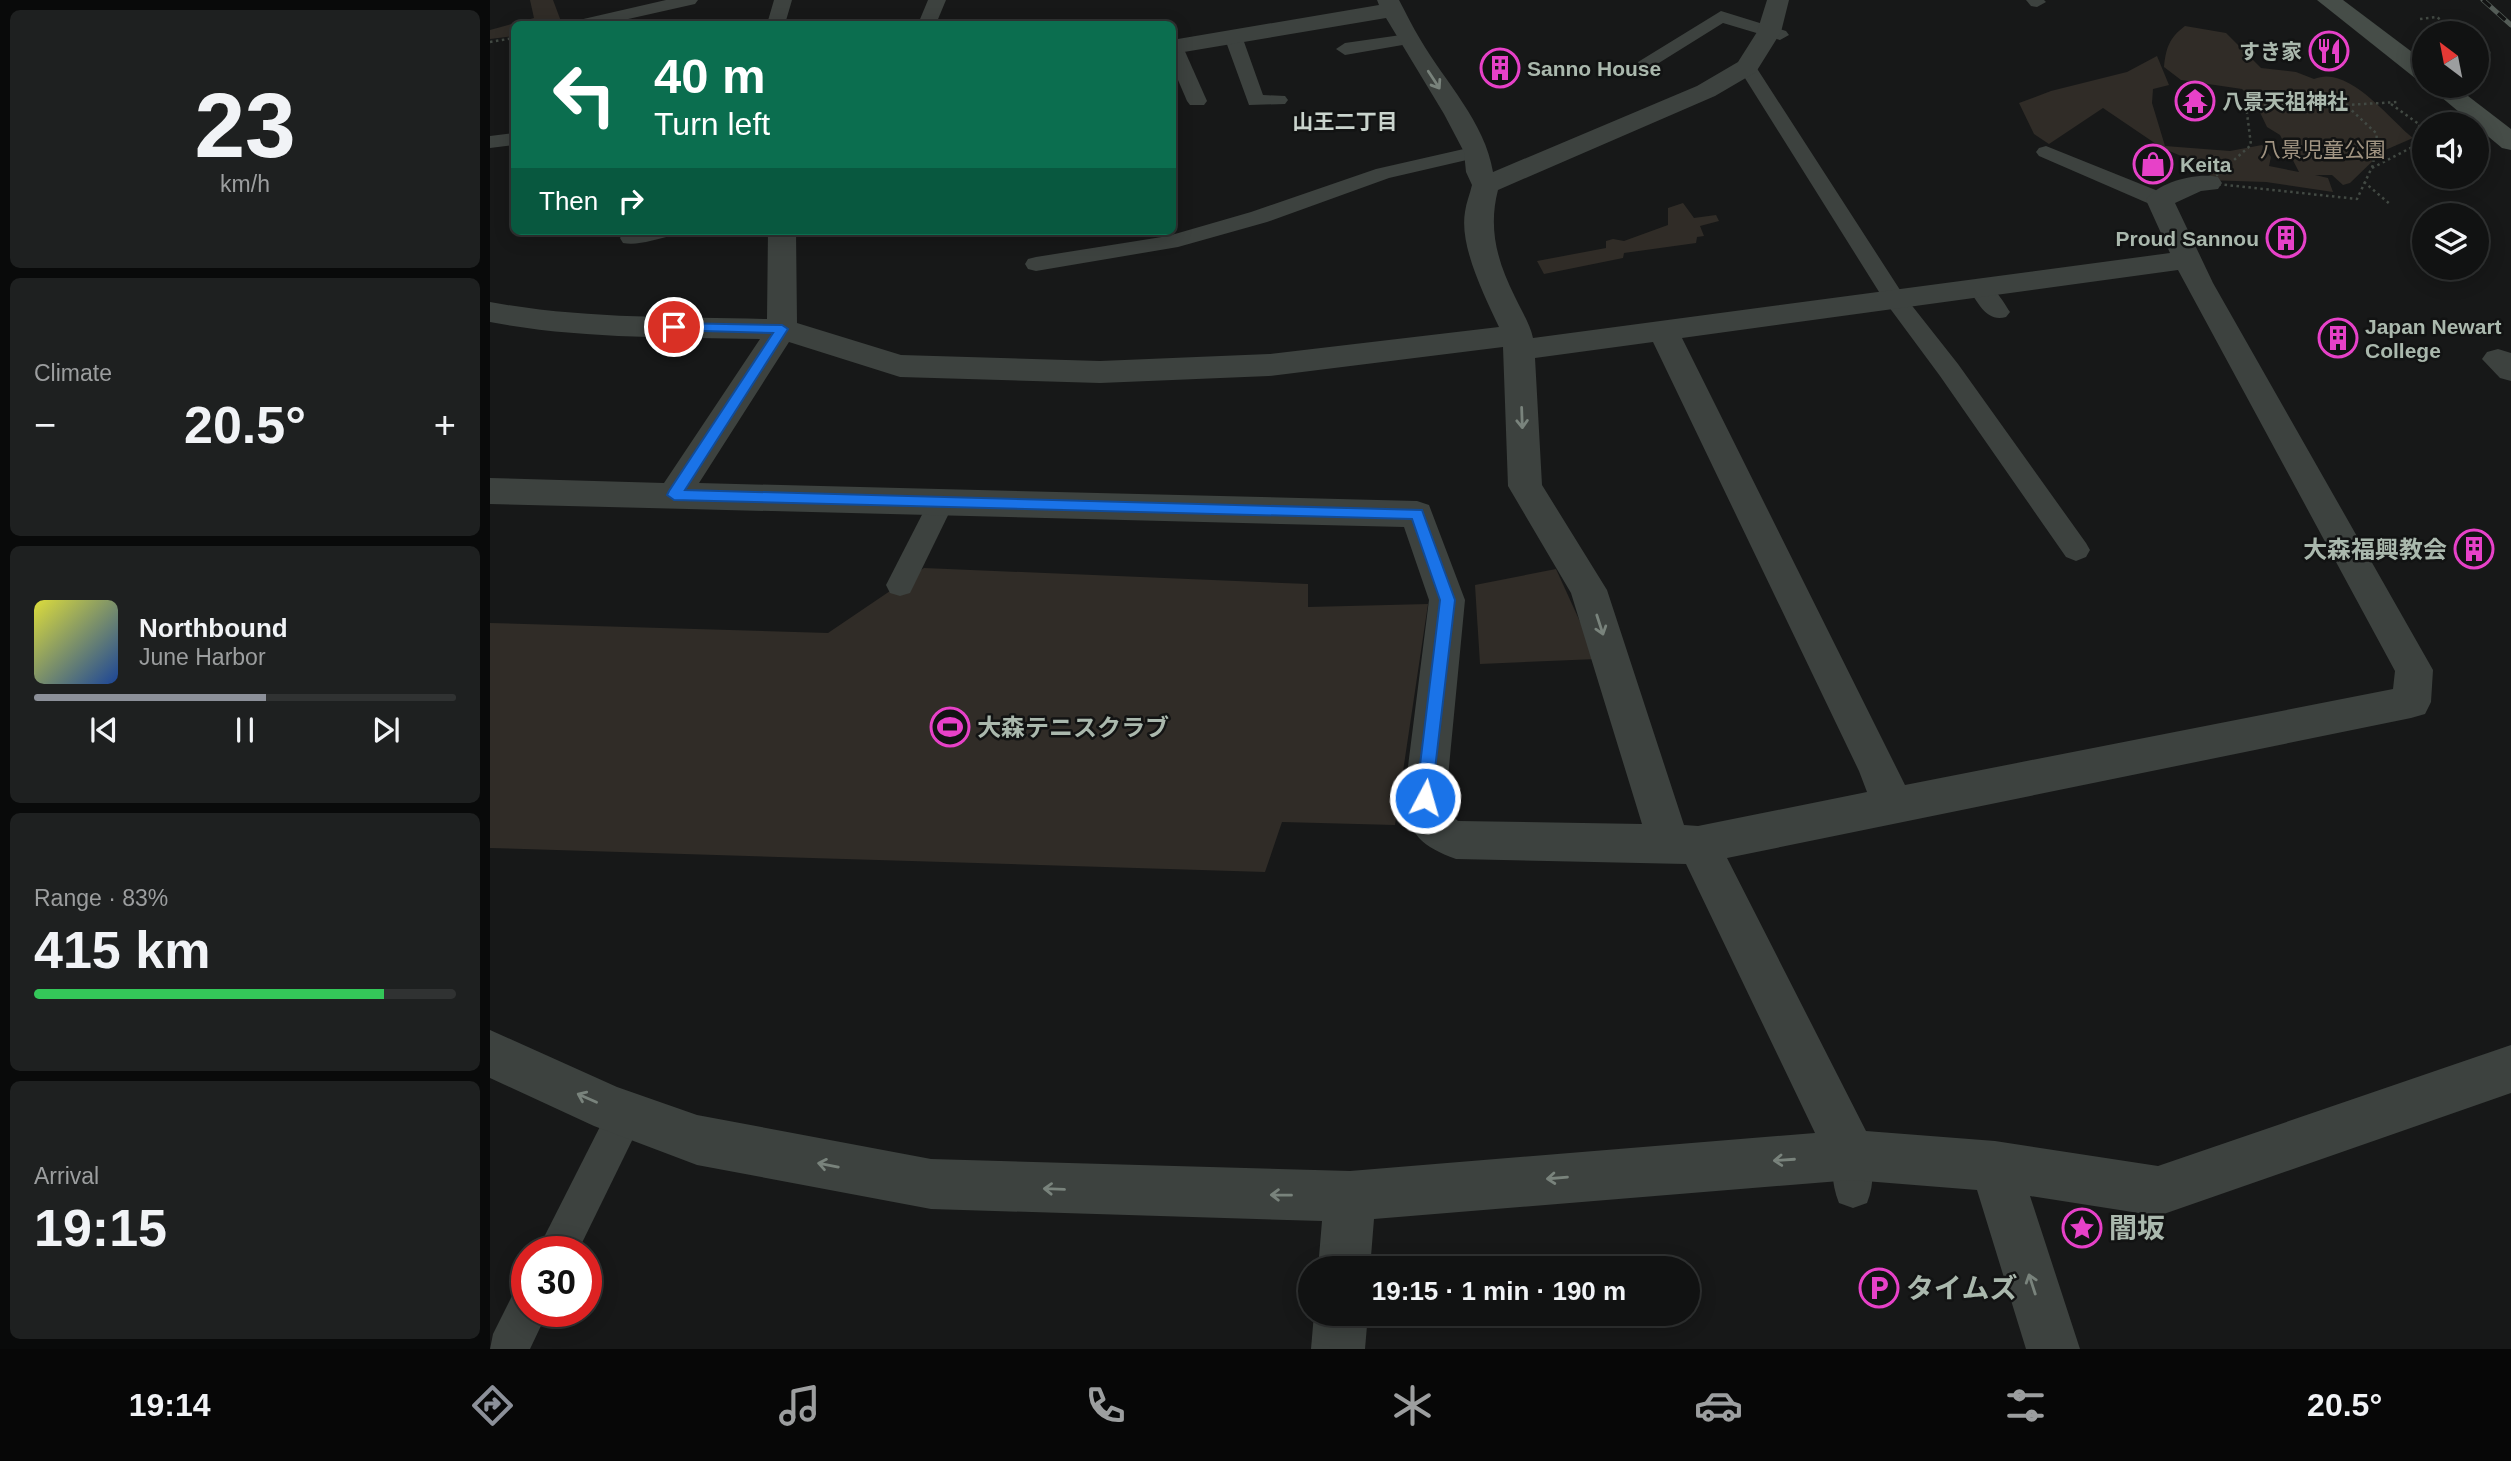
<!DOCTYPE html>
<meta charset="utf-8">
<style>
:root{--surface:#111212;--page:#1e2020;--text:#f1f3f6;--muted:#9c9e9f;--line:#303232;--accent:#8c9099}
body{margin:0;font-family:Arial,"Noto Sans JP",sans-serif;background:var(--page);color:var(--text);height:100vh;display:flex;flex-direction:column;font-size:26px;white-space:nowrap}
*{box-sizing:border-box;margin:0}
p{font-size:23px;color:var(--muted)}
.icon{flex:none;width:38px;height:38px;fill:none;stroke:currentColor;stroke-width:2;stroke-linecap:round;stroke-linejoin:round}
.map{position:relative;flex:1;overflow:hidden}
.side{display:flex;flex-direction:column;gap:10px;padding:10px;background:#090a0a;width:490px}
.side>*{flex:none}
.banner{position:absolute;left:21px;top:21px;width:665px;height:214px;border-radius:10px;box-shadow:0 4px 18px #0003,0 0 0 2px var(--line);background:#0b6e4f;color:#fff;overflow:hidden}
.needle{width:46px;rotate:328deg}
.fabs{position:absolute;left:1922px;top:21px;display:grid;gap:14px}
.fabs a{display:grid;place-items:center;width:77px;height:77px;border-radius:50%;background:var(--surface);box-shadow:0 4px 18px #0003,0 0 0 2px var(--line);font-size:35px}
.speed{position:absolute;left:21px;top:1236px;display:flex;gap:14px;font-size:35px;font-weight:700;text-align:center}
.speed>*{display:grid;place-content:center;width:91px;height:91px;border-radius:50%;background:var(--surface);box-shadow:0 4px 18px #0003,0 0 0 2px var(--line);line-height:1}
.speed .limit{border:10px solid #d22;background:#fff;color:#111}
.pin{position:absolute;display:grid;place-items:center;width:60px;height:60px;color:#fff;margin:-30px;border:4px solid #fff;border-radius:50%;box-shadow:0 2px 7px #0007}
.me{position:absolute;width:77px;margin:-38px;rotate:6deg;stroke-linejoin:round;filter:drop-shadow(0 0 5px #0008)}
.turn{display:flex;align-items:center;gap:24px;height:147px;padding:0 28px;font-size:32px}
.turn .icon{width:91px;height:91px;stroke-width:2.5}
.turn b{display:block;font-size:49px;line-height:60px}
.then{display:flex;align-items:center;height:66px;padding:0 28px;background:#0003;gap:14px;font-size:26px}
.big{font-size:52px;font-weight:700;line-height:1.1}
.side .card{flex:1;display:flex;flex-direction:column;justify-content:center;gap:10px;min-width:0;padding:0 24px;border-radius:10px;background:var(--page)}
.side .dial{align-items:center;gap:0}
.dial b{font-size:91px;line-height:1}
.song{display:flex;align-items:center;gap:21px}
.cover{width:84px;height:84px;border-radius:10px;background:linear-gradient(135deg,hsl(60 70% 55%),hsl(220 70% 35%))}
.played{height:7px;border-radius:4px;background:linear-gradient(90deg,var(--accent) 55%,var(--line) 55%)}
.keys{display:flex;justify-content:space-around;direction:ltr}
.heat{display:flex;justify-content:space-between;align-items:center;font-size:38px;direction:ltr}
.charge{height:10px;border-radius:5px;background:linear-gradient(90deg,#34c759 83%,var(--line) 0)}
.trip{position:absolute;left:808px;top:1256px;width:402px;height:70px;border-radius:35px;background:var(--surface);box-shadow:0 4px 18px #0003,0 0 0 2px var(--line);font-weight:700;line-height:70px;text-align:center}
.menu{display:flex;height:112px;justify-content:space-around;align-items:center;background:#070707;color:var(--muted)}
.menu .icon{width:49px;height:49px}
.menu .active{color:var(--accent)}
.menu b{font-size:32px;color:var(--text)}
main{display:flex;flex:1;min-height:0}
.map>svg:first-child{display:block}
.green{fill:#302c27}
.lines{fill:none;stroke-linecap:round;stroke-linejoin:round}
.path{stroke:#424943;stroke-width:2.5;stroke-dasharray:2.5 3.5;stroke-linecap:butt}
.lane{fill:#3d423f;fill-rule:evenodd}
.street{fill:#3d423f;fill-rule:evenodd}
.secondary{fill:#464d48;fill-rule:evenodd}
.rail-casing{stroke:#545c57;stroke-width:5}
.rail{stroke:#121313;stroke-width:3.5;stroke-dasharray:10;stroke-linecap:butt}
.oneway{stroke:#79837c}
.route{fill:#1a73e8;stroke:#114b97;stroke-width:2}
.labels{text-anchor:middle;dominant-baseline:central;stroke-width:5;stroke-linejoin:round;paint-order:stroke}
.far-poi-label{font-size:21px;font-weight:bold;fill:#aab8ad;stroke:#121313;text-anchor:start}
.far-neighbourhood-label{font-size:21px;font-weight:bold;fill:#cad4cd;stroke:#121313}
.far-park-label{font-size:21px;fill:#a19482;stroke:#121313}
.poi-label{font-size:24px;font-weight:bold;fill:#aab8ad;stroke:#121313;text-anchor:end}
.near-poi-label{font-size:28px;font-weight:bold;fill:#aab8ad;stroke:#121313;text-anchor:start}
</style>
<main>
<section class="side">
<div class="card dial"><b>23</b><p>km/h</p></div>
<div class="card"><p>Climate</p>
<div class="heat"><a>−</a><b class="big">20.5°</b><a>+</a></div>
</div>
<div class="card">
<div class="song"><i class="cover"></i><div><b>Northbound</b><p>June Harbor</p></div></div>
<div class="played"></div>
<div class="keys"><svg class="icon" aria-label="previous" viewBox="0 0 24 24"><path d="M18 5L8 12l10 7zM5 5v14"/></svg><svg class="icon" aria-label="pause" viewBox="0 0 24 24"><path d="M8 5v14M16 5v14"/></svg><svg class="icon" aria-label="next" viewBox="0 0 24 24"><path d="M6 5l10 7-10 7zM19 5v14"/></svg></div>
</div>
<div class="card"><p>Range · 83%</p><b class="big">415 km</b><div class="charge"></div></div>
<div class="card"><p>Arrival</p><b class="big">19:15</b></div>
</section>
<div class="map">
<svg width="2021" height="1349" viewBox="0 0 2021 1349">
<rect width="100%" height="100%" fill="#171818"/>
<!-- green -->
<g class="green">
<polygon points="40,0 63,0 72,24 24,24 24,36 0,39 0,30 44,18"/>
<path d="M1695,26L1736,33L1771,68L1806,72L1824,79C1858,64 1898,118 1923,138L1893,151L1860,183L1853,185L1842,175H1825L1838,178L1843,192L1776,182L1715,180L1725,170L1672,148L1613,108L1559,144L1544,134L1529,103L1561,91L1637,72L1667,56L1679,85L1663,89L1662,103L1675,146L1740,151L1772,145L1781,157L1779,166L1809,172L1790,135L1777,127L1764,100L1752,89L1691,80L1674,67C1676,48 1679,38 1695,26Z"/>
<polygon points="1193,203 1204,218 1226,215 1229,221 1210,226 1214,236 1207,237 1206,243 1134,253 1133,258 1054,274 1047,261 1116,248 1116,241 1123,239 1134,241 1178,225 1178,208"/>
<polygon points="434,568 818,584 818,607 938,604 905,825 792,822 775,872 0,848 0,623 338,633"/>
<polygon points="1066,569 1107,659 990,664 985,585"/>
</g>
<g class="lines">
<!-- path -->
<g class="path">
<polyline points="1930,19 1947,17 1966,33"/>
<polyline points="0,42 24,38"/>
<polyline points="1986,51 2001,53"/>
<polyline points="1901,104 1930,125 1926,132"/>
<polygon points="1756,105 1856,105 1887,134 1883,165 1867,199 1718,183 1761,145"/>
<polyline points="1856,105 1908,102"/>
<polyline points="1882,168 1934,141"/>
<polyline points="1874,182 1901,205"/>
</g>
<!-- lane -->
<g class="lane">
<polygon points="176,0 208,0 205,4 116,24 86,24 89,20"/>
<polygon points="284,0 302,0 295,24 277,24"/>
<polygon points="438,0 456,0 446,24 428,24"/>
<polygon points="1536,0 1554,0 1556,2 1547,7 1541,6"/>
<polygon points="1231,11 1296,31 1299,35 1290,40 1233,23 1164,66 1150,66 1148,62"/>
<polygon points="744,34 753,39 773,95 795,96 798,100 795,104 759,105 735,39"/>
<polygon points="918,34 927,39 924,43 855,55 846,49 855,43"/>
<polygon points="682,42 691,43 693,47 717,101 714,105 700,105 697,101 682,66"/>
<polygon points="1257,61 1266,67 1412,293 1468,364 1596,543 1600,550 1596,557 1586,561 1576,557 1450,376 1396,303 1248,67"/>
<polygon points="24,133 24,145 0,148 0,136"/>
<polygon points="987,146 994,148 997,152 994,156 899,178 777,222 688,247 546,271 538,269 535,264 538,259 546,257 678,236 761,212 886,169"/>
<polygon points="1556,146 1678,195 1681,200 1678,205 1662,205 1549,156 1546,152 1549,148"/>
<path d="M142,231H184L181,236C166,239 148,246 133,243L130,238L133,233Z"/>
<path d="M1489,280C1503,283 1512,300 1520,312L1516,317C1497,323 1487,302 1478,287L1481,282Z"/>
<polygon points="451,493 460,496 464,503 424,585 420,593 410,596 400,593 396,585 438,503 442,496"/>
<polygon points="136,1095 149,1101 155,1114 88,1251 47,1251 123,1101"/>
<path d="M1362,1136L1376,1141C1384,1161 1385,1183 1377,1203L1363,1208L1349,1203C1341,1183 1340,1161 1348,1141Z"/>
<polygon points="37,1291 37,1311 58,1311 40,1349 0,1349 3,1334 22,1296"/>
</g>
<!-- street -->
<g class="street">
<path d="M887,0H909C916,13 922,26 930,39C955,82 995,122 1003,172L1207,86L1248,62L1267,32L1277,0H1299L1291,32L1266,72L1225,96L1008,190C998,228 1007,261 1025,297C1031,310 1040,324 1043,338L1680,253L1656,200C1668,182 1707,172 1728,177L1732,183L1728,189L1711,191L1685,203L1723,283L1943,670L1941,702L1935,714L1921,718L1237,858L1376,1131L1505,1141L1668,1166L2021,1045V1093L1668,1216L1540,1196L1590,1349H1536L1487,1190L1362,1180L884,1219L880,1269H828L832,1221L441,1209L207,1165L104,1126L0,1078V1030L127,1087L207,1115L441,1159L860,1171L1325,1133L1196,864L966,859C933,847 918,835 914,798L939,600L914,527L0,504V478L174,483L270,339C180,337 89,339 0,322V302C91,319 184,317 277,319L278,231H306L307,323L411,355L610,361L779,354L1009,327C995,297 969,246 975,212C976,203 980,194 982,185L976,172L974,152L954,114L896,18L682,54V40L889,5ZM1688,270L1905,671L1903,689L1415,785L1192,338ZM299,342L410,377L610,383L779,376L1013,347L1018,486L1081,593L1152,824L968,821L958,812L956,798L975,600L939,505L927,501L209,483ZM1163,342L1369,771L1377,792L1208,826L1194,825L1117,590L1052,485L1045,358Z"/>
<polygon points="2008,349 2021,353 2021,381 2010,378 1992,359 1997,352"/>
<polygon points="824,1314 878,1314 875,1349 821,1349"/>
</g>
<!-- secondary -->
<g class="secondary">
<polygon points="1827,0 1853,0 1934,61 1934,80 1925,78"/>
<polygon points="1938,86 1965,86 2021,129 2021,150 2012,148"/>
</g>
<defs>
<polyline id="rail" points="1993,0 2021,25"/>
</defs>
<!-- rail casing -->
<use href="#rail" class="rail-casing"/>
<!-- rail -->
<use href="#rail" class="rail"/>
</g>
<!-- one-way arrows -->
<defs><path id="oneway-shaft" d="M-6 0H5M1.5-3L5.5 0L1.5 3" fill="none" stroke-width="1.6" stroke-linecap="round" stroke-linejoin="round" transform="scale(1.75)"/></defs>
<g class="oneway">
<use href="#oneway-shaft" transform="translate(944 80) rotate(57)"/>
<use href="#oneway-shaft" transform="translate(1032 418) rotate(88)"/>
<use href="#oneway-shaft" transform="translate(1110 625) rotate(72)"/>
<use href="#oneway-shaft" transform="translate(97 1098) rotate(-156)"/>
<use href="#oneway-shaft" transform="translate(1294 1160) rotate(176)"/>
<use href="#oneway-shaft" transform="translate(338 1165) rotate(-169)"/>
<use href="#oneway-shaft" transform="translate(1067 1178) rotate(175)"/>
<use href="#oneway-shaft" transform="translate(564 1189) rotate(-178)"/>
<use href="#oneway-shaft" transform="translate(791 1195) rotate(-179)"/>
<use href="#oneway-shaft" transform="translate(1542 1284) rotate(-108)"/>
</g>
<!-- route -->
<polygon class="route" points="184,323 292,325 298,329 195,490 932,510 965,600 941,803 935,806 929,803 926,798 950,600 922,519 184,500 177,495 179,491 283,333 179,330 177,327"/>
<!-- icons -->
<defs>
<symbol id="restaurant-ring" viewBox="-11 -11 22 22"><circle r="9.5" fill="#121313" stroke="#e741c8" stroke-width="1.5"/><path d="M-5-6h1v4h1v-4h1v4h1v-4h1v5L-1.5 .5V6h-2V.5L-5-1ZM5-6V6H3V1.5H1.5Q1.5-4 5-6Z" fill="#e741c8"/></symbol>
<symbol id="building-ring" viewBox="-11 -11 22 22"><circle r="9.5" fill="#121313" stroke="#e741c8" stroke-width="1.5"/><path d="M-4-6H4V6H1V3H-1V6H-4ZM-2.5-4.3h1.7v1.8h-1.7ZM.8-4.3h1.7v1.8H.8ZM-2.5-1h1.7V.8h-1.7ZM.8-1h1.7V.8H.8Z" fill="#e741c8"/></symbol>
<symbol id="temple-ring" viewBox="-11 -11 22 22"><circle r="9.5" fill="#121313" stroke="#e741c8" stroke-width="1.5"/><path d="M0-6L5-2H3V0L6.5 2.5H4V6H1.5V3h-3V6H-4V2.5H-6.5L-3 0V-2H-5Z" fill="#e741c8"/></symbol>
<symbol id="shop-ring" viewBox="-11 -11 22 22"><circle r="9.5" fill="#121313" stroke="#e741c8" stroke-width="1.5"/><path d="M-5-2.5h2.3a2.7 3.5 0 0 1 5.4 0H5L5.5 6h-11ZM-1.5-2.5h3a1.5 2.3 0 0 0-3 0Z" fill="#e741c8"/></symbol>
<symbol id="stadium-ring" viewBox="-11 -11 22 22"><circle r="9.5" fill="#121313" stroke="#e741c8" stroke-width="1.5"/><path d="M0-5a6.5 5 0 1 0 0 10a6.5 5 0 1 0 0-10ZM-3.5-1.8h7v3.6h-7Z" fill="#e741c8"/></symbol>
<symbol id="sight-ring" viewBox="-11 -11 22 22"><circle r="9.5" fill="#121313" stroke="#e741c8" stroke-width="1.5"/><path d="M0-6L1.8-2.2L6-1.7L2.9 1.2L3.7 5.4L0 3.3L-3.7 5.4L-2.9 1.2L-6-1.7L-1.8-2.2Z" fill="#e741c8"/></symbol>
<symbol id="parking-ring" viewBox="-11 -11 22 22"><circle r="9.5" fill="#121313" stroke="#e741c8" stroke-width="1.5"/><path d="M-3.5-5.5H1a3.5 3.5 0 0 1 0 7H-1V5.5H-3.5ZM-1-3.4V-.6H.8a1.4 1.4 0 0 0 0-2.8Z" fill="#e741c8"/></symbol>
</defs>
<g fill-rule="evenodd">
<use href="#restaurant-ring" x="1817" y="29" width="44" height="44"/>
<use href="#building-ring" x="988" y="46" width="44" height="44"/>
<use href="#temple-ring" x="1683" y="79" width="44" height="44"/>
<use href="#shop-ring" x="1641" y="142" width="44" height="44"/>
<use href="#building-ring" x="1774" y="216" width="44" height="44"/>
<use href="#building-ring" x="1826" y="316" width="44" height="44"/>
<use href="#building-ring" x="1962" y="527" width="44" height="44"/>
<use href="#stadium-ring" x="438" y="705" width="44" height="44"/>
<use href="#sight-ring" x="1570" y="1206" width="44" height="44"/>
<use href="#parking-ring" x="1367" y="1266" width="44" height="44"/>
</g>
<g class="labels">
<!-- far-poi labels -->
<g class="far-poi-label">
<text x="1812" y="51" text-anchor="end">すき家</text>
<text x="1037" y="68">Sanno House</text>
<text x="1732" y="101">八景天祖神社</text>
<text x="1690" y="164">Keita</text>
<text x="1769" y="238" text-anchor="end">Proud Sannou</text>
<text x="1875" y="326">Japan Newart<tspan x="1875" dy="24">College</tspan></text>
</g>
<!-- far-neighbourhood labels -->
<g class="far-neighbourhood-label">
<text x="855" y="121">山王二丁目</text>
</g>
<!-- far-park labels -->
<g class="far-park-label">
<text x="1833" y="149">八景児童公園</text>
</g>
<!-- poi labels -->
<g class="poi-label">
<text x="1957" y="549">大森福興教会</text>
<text x="487" y="727" text-anchor="start">大森テニスクラブ</text>
</g>
<!-- near-poi labels -->
<g class="near-poi-label">
<text x="1619" y="1228">闇坂</text>
<text x="1416" y="1288">タイムズ</text>
</g>
</g>
</svg>
<div class="fabs">
<a><svg class="needle" viewBox="-14 -14 28 28"><path d="M0-13l5 13h-10z" fill="#e53935"/><path d="M0 13l5-13h-10z" fill="#9c9e9f"/></svg></a>
<a><svg class="icon" aria-label="sound" viewBox="0 0 24 24"><path d="M4 9h4l5-4v14l-5-4H4zM17 9q2 3 0 6"/></svg></a>
<a><svg class="icon" aria-label="layers" viewBox="0 0 24 24"><path d="M12 4l9 5-9 5-9-5zM3 14l9 5 9-5"/></svg></a>
</div>
<div class="speed"><div class="limit">30</div></div>
<div class="pin" style="left:184px;top:327px;background:#d93025"><svg class="icon" aria-label="arrive" viewBox="0 0 24 24"><path d="M6 21V4h12l-3 4 3 4H6"/></svg></div>
<svg class="me" style="left:935px;top:798px" viewBox="-20 -20 40 40"><circle r="17" fill="#1a73e8" stroke="#fff" stroke-width="3"/><path d="M0-11L8 9 0 5-8 9z" fill="#fff"/></svg>
<div class="trip">19:15 · 1 min · 190 m</div>
<div class="banner">
<div class="turn"><svg class="icon" aria-label="left" viewBox="0 0 24 24"><path d="M17 20v-9H6M10 6l-5 5 5 5"/></svg><div><b>40 m</b>Turn left</div></div>
<div class="then">Then<svg class="icon" aria-label="right" viewBox="0 0 24 24"><path d="M7 20v-9h11M14 6l5 5-5 5"/></svg></div>
</div>
</div>
</main>
<nav class="menu">
<b>19:14</b>
<svg class="icon active" aria-label="directions" viewBox="0 0 24 24"><path d="M12 3l9 9-9 9-9-9zM9 14v-3h6M13 9l2 2-2 2"/></svg>
<svg class="icon" aria-label="music" viewBox="0 0 24 24"><path d="M9 18V5l10-2v13"/><circle cx="6" cy="18" r="3"/><circle cx="16" cy="16" r="3"/></svg>
<svg class="icon" aria-label="phone" viewBox="0 0 24 24"><path d="M5 4h4l2 5-3 2q2 4 5 5l2-3 5 2v4C11 20 4 13 5 4z"/></svg>
<svg class="icon" aria-label="climate" viewBox="0 0 24 24"><path d="M12 3v18M4 7l16 10M4 17L20 7"/></svg>
<svg class="icon" aria-label="car" viewBox="0 0 24 24"><path d="M5 17H2v-5l4-1 3-4h7l3 4 3 1v5h-3M9 17h6M6 11h13"/><circle cx="7" cy="17" r="2"/><circle cx="17" cy="17" r="2"/></svg>
<svg class="icon" aria-label="filters" viewBox="0 0 24 24"><path d="M4 7h16M4 17h16"/><circle cx="9" cy="7" r="2"/><circle cx="15" cy="17" r="2"/></svg>
<b>20.5°</b>
</nav>
